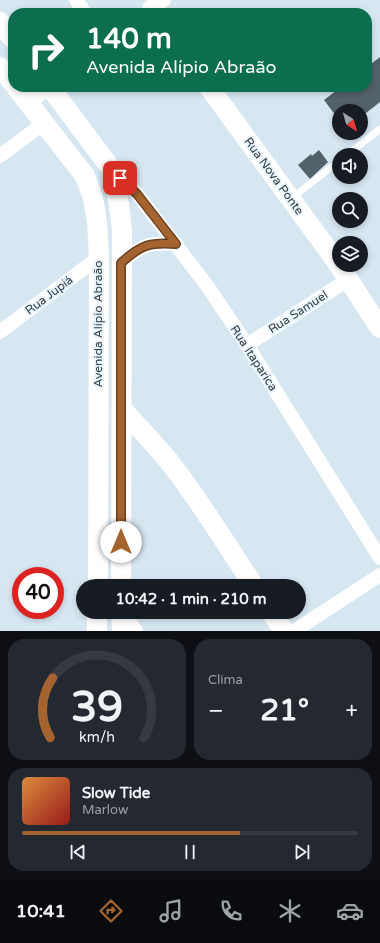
<!DOCTYPE html>
<html lang="pt">
<meta charset="utf-8">
<style>
:root{--surface:#171b24;--page:#242831;--text:#f1f3f6;--muted:#9ea1a6;--line:#363941;--accent:#a5642f}
body{margin:0;font-family:"Varela Round",sans-serif;background:var(--page);color:var(--text);height:100vh;display:flex;flex-direction:column;font-size:15px;white-space:nowrap}
*{box-sizing:border-box;margin:0}
p{font-size:13px;color:var(--muted)}
.icon{flex:none;width:22px;height:22px;fill:none;stroke:currentColor;stroke-width:2;stroke-linecap:round;stroke-linejoin:round}
.map{position:relative;height:631px;overflow:hidden}
.drawer{display:flex;flex-direction:column;gap:8px;padding:8px;background:#0d0f14;flex:1}
.drawer>*{flex:none}
.guide{position:absolute;left:8px;top:8px;width:364px;height:84px;border-radius:16px;box-shadow:0 2px 6px #0003;background:#0b6e4f;color:#fff;overflow:hidden}
.needle{width:26px;rotate:143deg}
.controls{position:absolute;left:332px;top:104px;display:grid;gap:8px}
.controls a{display:grid;place-items:center;width:36px;height:36px;border-radius:50%;background:var(--surface);box-shadow:0 2px 6px #0003;font-size:20px}
.speed{position:absolute;left:12px;top:567px;display:flex;gap:8px;font-size:20px;font-weight:700;text-align:center}
.speed>*{display:grid;place-content:center;width:52px;height:52px;border-radius:50%;background:var(--surface);box-shadow:0 2px 6px #0003;line-height:1}
.speed .limit{border:6px solid #d22;background:#fff;color:#111}
.pin{position:absolute;display:grid;place-items:center;width:34px;height:34px;color:#fff;margin:-17px;border-radius:8px;box-shadow:0 2px 6px #0006}
.me{position:absolute;width:44px;margin:-22px;rotate:0deg;stroke-linejoin:round;filter:drop-shadow(0 0 3px #0008)}
.turn{display:flex;align-items:center;gap:14px;height:84px;padding:0 12px;font-size:18px}
.turn .icon{width:52px;height:52px;stroke-width:2.5}
.turn b{display:block;font-size:28px;line-height:34px}
.big{font-size:30px;font-weight:700;line-height:1.1}
.drawer .widget{flex:1;display:flex;flex-direction:column;justify-content:center;gap:6px;min-width:0;padding:0 14px;border-radius:16px;background:var(--page)}
.drawer .dial{align-items:center;gap:0}
.dial svg{height:104px;overflow:visible;fill:none;stroke:var(--line);stroke-width:7;stroke-linecap:round;text-anchor:middle}
.dial text{fill:var(--text);stroke:none}
.song{display:flex;align-items:center;gap:12px}
.cover{width:48px;height:48px;border-radius:6px;background:linear-gradient(135deg,hsl(30 70% 55%),hsl(0 70% 35%))}
.played{height:4px;border-radius:2px;background:linear-gradient(90deg,var(--accent) 65%,var(--line) 65%)}
.keys{display:flex;justify-content:space-around;direction:ltr}
.heat{display:flex;justify-content:space-between;align-items:center;font-size:22px;direction:ltr}
.drawer .tiles{flex:1;display:grid;gap:8px;grid-template-columns:1fr 1fr}
.widget:last-child{grid-column:span 2}
.trip{position:absolute;left:76px;top:579px;width:230px;height:40px;border-radius:20px;background:var(--surface);box-shadow:0 2px 6px #0003;font-weight:700;line-height:40px;text-align:center}
.dock{display:flex;height:64px;justify-content:space-around;align-items:center;background:#090b0e;color:var(--muted)}
.dock .icon{width:28px;height:28px}
.dock .selected{color:var(--accent)}
.dock b{font-size:18px;color:var(--text)}
.map>svg:first-child{display:block}
.building{fill:#53616a}
.lines{fill:none;stroke-linecap:round;stroke-linejoin:round}
.lane{stroke:#fff;stroke-width:7}
.street{stroke:#fff;stroke-width:14}
.secondary{stroke:#fff;stroke-width:20}
.route-casing{stroke:#6b411f;stroke-width:10}
.route{stroke:#a5642f;stroke-width:7}
.labels{text-anchor:middle;dominant-baseline:central;stroke-width:4;stroke-linejoin:round;paint-order:stroke}
.street-label{font-size:12px;fill:#373e42;stroke:#e7f4fd}
</style>
<div class="map">
<svg width="380" height="631" viewBox="0 0 380 631">
<rect width="100%" height="100%" fill="#d7e7f2"/>
<!-- building -->
<g class="building">
<polygon points="380,57 380,102 361,117 361,111 339,111 339,120 324,100 341,87 367,87 367,67"/>
<polygon points="319,150 328,162 310,179 298,165 311,154 312,156"/>
</g>
<g class="lines">
<!-- lane -->
<g class="lane">
<polyline points="347,155 380,129"/>
<polyline points="292,198 339,161"/>
</g>
<!-- street -->
<g class="street">
<polyline points="76,0 85,13"/>
<polyline points="147,13 164,0"/>
<polyline points="29,103 50,87"/>
<polyline points="0,156 44,123"/>
<polyline points="112,170 137,194 208,287 247,345 380,558"/>
<path d="M121,263C141,245 149,242 176,244"/>
<polyline points="0,332 99,257"/>
<polyline points="247,345 349,279"/>
<polyline points="123,612 136,631"/>
<polyline points="294,631 380,575"/>
</g>
<!-- secondary -->
<g class="secondary">
<polyline points="152,9 155,13"/>
<polyline points="0,22 13,39"/>
<polyline points="0,67 13,83"/>
<polyline points="16,87 85,176 93,198 97,222 99,257 98,586"/>
<polyline points="50,87 112,170 119,204 122,231 121,586"/>
<polyline points="209,87 339,265"/>
<polyline points="339,265 380,328"/>
<path d="M122,409C140,429 159,448 175,469C203,506 228,547 254,586"/>
<polyline points="121,612 122,631"/>
<polyline points="271,612 284,631"/>
<polyline points="97,631 97,612"/>
</g>
</g>
<g class="lines">
<defs>
<path id="route" d="M120,178L137,194L176,244C149,242 141,245 121,263V542"/>
</defs>
<!-- route casing -->
<use href="#route" class="route-casing"/>
<!-- route -->
<use href="#route" class="route"/>
</g>
<g class="labels">
<!-- street labels -->
<g class="street-label">
<text transform="translate(274 176) rotate(54)">Rua Nova Ponte</text>
<text transform="translate(49 295) rotate(-37)">Rua Jupiá</text>
<text transform="translate(298 312) rotate(-33)">Rua Samuel</text>
<text transform="translate(98 324) rotate(-90)">Avenida Alípio Abraão</text>
<text transform="translate(254 358) rotate(57)">Rua Itaparica</text>
</g>
</g>
</svg>
<div class="controls">
<a><svg class="needle" viewBox="-14 -14 28 28"><path d="M0-13l5 13h-10z" fill="#e53935"/><path d="M0 13l5-13h-10z" fill="#9ea1a6"/></svg></a>
<a><svg class="icon" aria-label="sound" viewBox="0 0 24 24"><path d="M4 9h4l5-4v14l-5-4H4zM17 9q2 3 0 6"/></svg></a>
<a><svg class="icon" aria-label="search" viewBox="0 0 24 24"><circle cx="10" cy="10" r="6"/><path d="M15 15l6 6"/></svg></a>
<a><svg class="icon" aria-label="layers" viewBox="0 0 24 24"><path d="M12 4l9 5-9 5-9-5zM3 14l9 5 9-5"/></svg></a>
</div>
<div class="speed"><div class="limit">40</div></div>
<div class="pin" style="left:120px;top:178px;background:#d93025"><svg class="icon" aria-label="arrive" viewBox="0 0 24 24"><path d="M6 21V4h12l-3 4 3 4H6"/></svg></div>
<svg class="me" style="left:121px;top:542px" viewBox="-20 -20 40 40"><circle r="19" fill="#fff"/><path d="M0-13L10 11 0 6-10 11z" fill="#a5642f"/></svg>
<div class="trip">10:42 · 1 min · 210 m</div>
<div class="guide">
<div class="turn"><svg class="icon" aria-label="right" viewBox="0 0 24 24"><path d="M7 20v-9h11M14 6l5 5-5 5"/></svg><div><b>140 m</b>Avenida Alípio Abraão</div></div>
</div>
</div>
<section class="drawer">
<div class="tiles">
<div class="widget dial"><svg viewBox="0 0 100 80">
<path d="M14 69A42 42 0 1 1 86 69"/>
<path d="M14 69A42 42 0 0 1 16 23" stroke="#a5642f"/>
<text x="50" y="56" font-size="32" font-weight="700">39</text>
<text x="50" y="72" font-size="11">km/h</text>
</svg></div>
<div class="widget"><p>Clima</p>
<div class="heat"><a>−</a><b class="big">21°</b><a>+</a></div>
</div>
<div class="widget">
<div class="song"><i class="cover"></i><div><b>Slow Tide</b><p>Marlow</p></div></div>
<div class="played"></div>
<div class="keys"><svg class="icon" aria-label="previous" viewBox="0 0 24 24"><path d="M18 5L8 12l10 7zM5 5v14"/></svg><svg class="icon" aria-label="pause" viewBox="0 0 24 24"><path d="M8 5v14M16 5v14"/></svg><svg class="icon" aria-label="next" viewBox="0 0 24 24"><path d="M6 5l10 7-10 7zM19 5v14"/></svg></div>
</div>
</div>
</section>
<nav class="dock">
<b>10:41</b>
<svg class="icon selected" aria-label="directions" viewBox="0 0 24 24"><path d="M12 3l9 9-9 9-9-9zM9 14v-3h6M13 9l2 2-2 2"/></svg>
<svg class="icon" aria-label="music" viewBox="0 0 24 24"><path d="M9 18V5l10-2v13"/><circle cx="6" cy="18" r="3"/><circle cx="16" cy="16" r="3"/></svg>
<svg class="icon" aria-label="phone" viewBox="0 0 24 24"><path d="M5 4h4l2 5-3 2q2 4 5 5l2-3 5 2v4C11 20 4 13 5 4z"/></svg>
<svg class="icon" aria-label="climate" viewBox="0 0 24 24"><path d="M12 3v18M4 7l16 10M4 17L20 7"/></svg>
<svg class="icon" aria-label="car" viewBox="0 0 24 24"><path d="M5 17H2v-5l4-1 3-4h7l3 4 3 1v5h-3M9 17h6M6 11h13"/><circle cx="7" cy="17" r="2"/><circle cx="17" cy="17" r="2"/></svg>
</nav>
